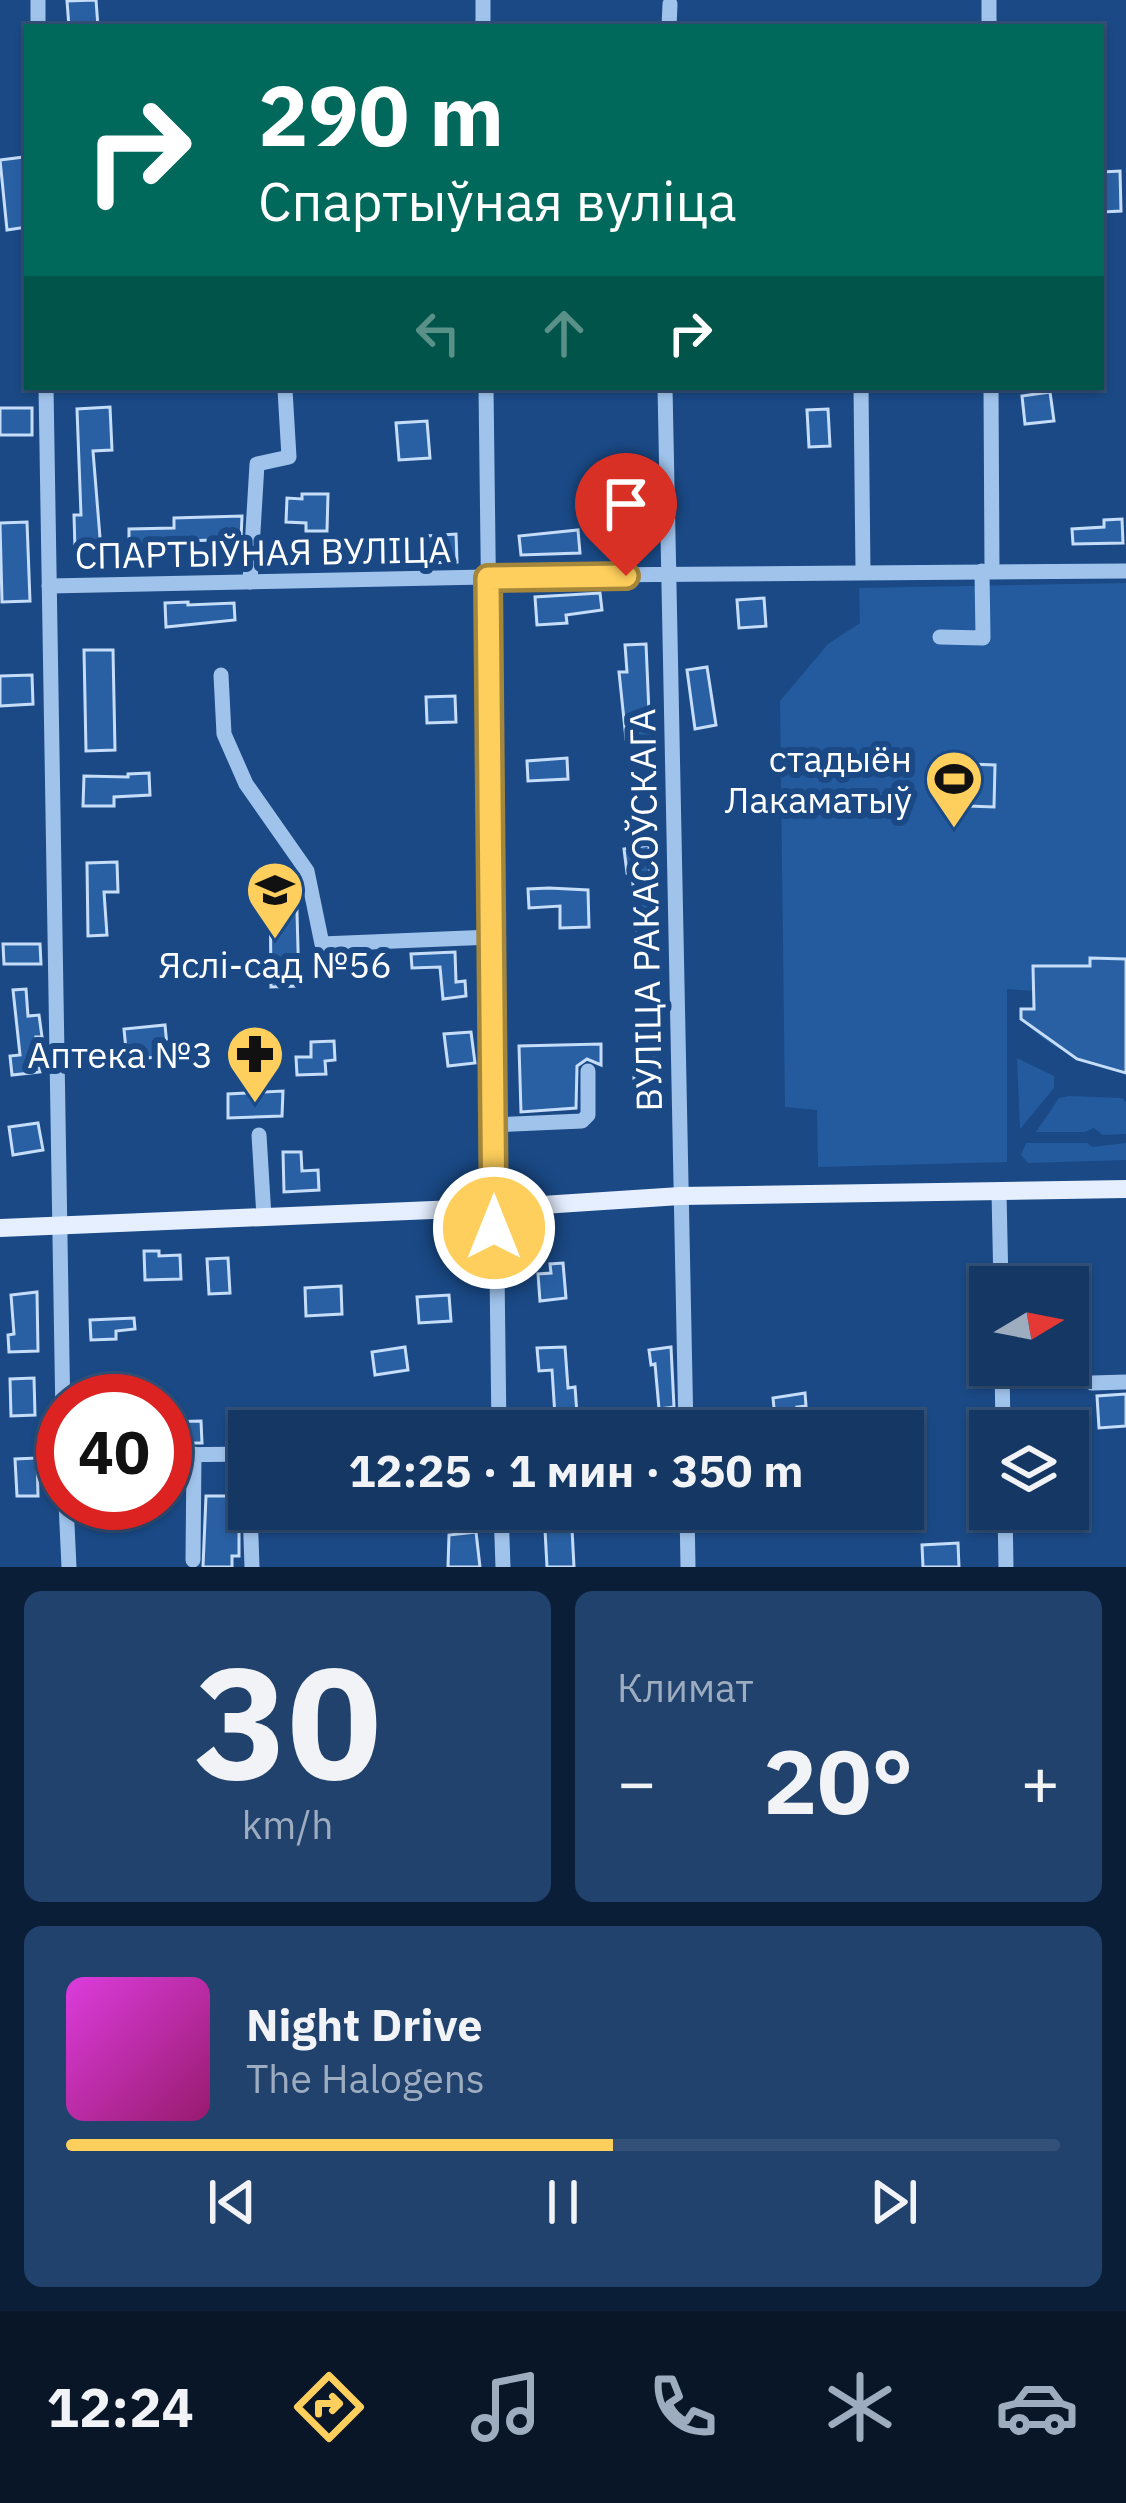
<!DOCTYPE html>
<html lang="ru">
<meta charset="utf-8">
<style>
:root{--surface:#143764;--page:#21426d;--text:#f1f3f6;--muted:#9dacbf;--line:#335178;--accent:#fecf5c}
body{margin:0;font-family:"IBM Plex Sans",sans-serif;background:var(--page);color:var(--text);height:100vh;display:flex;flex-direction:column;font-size:45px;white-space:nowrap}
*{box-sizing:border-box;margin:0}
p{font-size:39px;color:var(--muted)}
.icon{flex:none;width:66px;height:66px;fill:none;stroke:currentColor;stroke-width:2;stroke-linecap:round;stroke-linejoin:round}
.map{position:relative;height:1567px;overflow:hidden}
.drawer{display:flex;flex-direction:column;gap:24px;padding:24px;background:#0b1e37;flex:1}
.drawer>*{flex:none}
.guide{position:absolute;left:24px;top:24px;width:1080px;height:366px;border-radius:0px;box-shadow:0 3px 9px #0004,0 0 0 3px var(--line);background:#00695c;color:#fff;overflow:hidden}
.needle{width:78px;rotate:80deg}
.tools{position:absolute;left:969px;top:1266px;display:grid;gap:24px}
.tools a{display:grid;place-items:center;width:120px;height:120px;border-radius:0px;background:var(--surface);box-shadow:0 3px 9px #0004,0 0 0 3px var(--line);font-size:60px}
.speed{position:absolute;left:36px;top:1374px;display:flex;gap:24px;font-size:60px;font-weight:700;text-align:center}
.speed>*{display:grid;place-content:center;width:156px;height:156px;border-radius:50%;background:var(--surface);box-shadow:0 3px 9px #0004,0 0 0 3px var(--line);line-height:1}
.speed .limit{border:18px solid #d22;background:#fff;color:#111}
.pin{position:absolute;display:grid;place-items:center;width:102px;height:102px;color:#fff;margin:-123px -51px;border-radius:50% 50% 50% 0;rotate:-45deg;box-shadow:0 0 12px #0007}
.pin .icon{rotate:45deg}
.me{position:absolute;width:132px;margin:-66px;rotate:0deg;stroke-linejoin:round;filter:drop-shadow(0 0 9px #0008)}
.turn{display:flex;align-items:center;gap:42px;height:252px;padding:0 36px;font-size:54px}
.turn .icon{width:156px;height:156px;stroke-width:2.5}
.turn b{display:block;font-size:84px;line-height:102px}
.lanes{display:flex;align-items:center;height:114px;padding:0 36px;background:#0003;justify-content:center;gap:60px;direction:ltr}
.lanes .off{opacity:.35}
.big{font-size:90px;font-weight:700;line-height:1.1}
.drawer .tile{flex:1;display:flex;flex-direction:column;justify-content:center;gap:18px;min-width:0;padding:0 42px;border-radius:18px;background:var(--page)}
.drawer .dial{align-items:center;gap:0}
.dial b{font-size:156px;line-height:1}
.song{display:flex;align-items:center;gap:36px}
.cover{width:144px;height:144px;border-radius:18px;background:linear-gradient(135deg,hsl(300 70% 55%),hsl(320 70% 35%))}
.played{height:12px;border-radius:6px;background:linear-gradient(90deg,var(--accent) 55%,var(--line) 55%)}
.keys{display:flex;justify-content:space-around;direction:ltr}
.heat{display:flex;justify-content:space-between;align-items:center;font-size:66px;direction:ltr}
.drawer .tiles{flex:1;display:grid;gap:24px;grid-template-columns:1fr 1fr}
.tile:last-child{grid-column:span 2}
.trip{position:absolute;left:228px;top:1410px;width:696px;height:120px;border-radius:0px;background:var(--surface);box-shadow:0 3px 9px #0004,0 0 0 3px var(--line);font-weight:700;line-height:120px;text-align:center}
.tabs{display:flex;height:192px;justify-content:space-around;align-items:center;background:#081628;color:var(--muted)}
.tabs .icon{width:84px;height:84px}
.tabs .selected{color:var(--accent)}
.tabs b{font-size:54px;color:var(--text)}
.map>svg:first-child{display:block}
.green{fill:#235b9e}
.building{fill:#2960a3;stroke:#c5ddf9;stroke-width:3}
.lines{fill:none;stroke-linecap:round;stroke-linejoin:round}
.minor{stroke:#a0c3ec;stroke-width:15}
.major{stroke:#e5efff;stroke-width:18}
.route-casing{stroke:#a5873c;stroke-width:30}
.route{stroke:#fecf5c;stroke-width:21}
.labels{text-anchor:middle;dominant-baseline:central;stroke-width:12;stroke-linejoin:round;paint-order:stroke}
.street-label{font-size:36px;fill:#fff;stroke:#1a4985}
.poi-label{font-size:36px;fill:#fff;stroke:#1a4985;text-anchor:end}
</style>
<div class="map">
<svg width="1126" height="1567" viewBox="0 0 1126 1567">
<rect width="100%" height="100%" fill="#1a4985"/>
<!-- green -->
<g class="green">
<path d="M1126,583V1072C1086,1065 1049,1048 1021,1019V1009H1034L1035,991L1007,989V1162L818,1167L817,1110L785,1107L780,701L828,644L860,623L859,588Z"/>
<polygon points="1017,1058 1054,1076 1054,1088 1020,1129"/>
<polygon points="1069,1096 1122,1098 1126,1102 1126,1134 1103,1135 1094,1128 1085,1132 1036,1132 1059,1098"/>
<polygon points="1026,1143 1087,1143 1092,1147 1126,1143 1126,1160 1028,1163 1021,1155"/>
</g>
<!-- building -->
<g class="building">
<polygon points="96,0 98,27 69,27 67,1"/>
<polygon points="24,157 27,227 7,230 0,160"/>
<polygon points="1120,171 1121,211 1103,212 1102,172"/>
<polygon points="1050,392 1054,421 1025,424 1022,396"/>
<polygon points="110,407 112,450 93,451 101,550 75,550 74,515 81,515 77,409"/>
<rect x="0" y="408" width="32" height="27"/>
<polygon points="828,409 830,446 809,447 807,410"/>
<polygon points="427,421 430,458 399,460 396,423"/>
<polygon points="302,494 328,494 327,531 306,531 306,523 286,522 287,498 302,499"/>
<polygon points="242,516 241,539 157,542 157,551 129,552 129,529 174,528 174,518"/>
<polygon points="1122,519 1123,543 1073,544 1072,529 1104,527 1104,520"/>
<polygon points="27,522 30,601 2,602 0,523"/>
<polygon points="578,530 580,553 521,555 519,536"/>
<polygon points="456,534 457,562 429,563 427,536"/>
<polygon points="600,593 602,610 566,615 567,623 537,625 535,597"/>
<polygon points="764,598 766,626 739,628 737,600"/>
<polygon points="188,602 188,605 234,603 235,620 166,627 165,603"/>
<polygon points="646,644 650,736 626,739 619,672 627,672 625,645"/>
<polygon points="84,650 113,650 115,750 86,751"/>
<polygon points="707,667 716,725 695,729 687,670"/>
<polygon points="32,675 33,704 0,706 0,676"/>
<polygon points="455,696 456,722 427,723 426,697"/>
<polygon points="567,758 568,779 528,781 527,761"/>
<polygon points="970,764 995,765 994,807 969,806"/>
<polygon points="149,773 150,795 114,797 114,806 83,806 84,776 128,777 128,774"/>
<polygon points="649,845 653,949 638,950 632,872 627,873 624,849"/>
<polygon points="117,862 118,892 104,892 107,935 88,936 87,863"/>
<polygon points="270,870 291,870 296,876 299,986 271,987"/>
<polygon points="549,888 588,890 589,927 560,928 560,906 529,908 528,889"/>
<polygon points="3,944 40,944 41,964 4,964"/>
<polygon points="455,952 456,982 465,981 466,996 443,999 440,967 412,968 411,954"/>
<polygon points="1090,958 1126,959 1126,1073 1077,1059 1021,1019 1021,1009 1034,1009 1033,966 1090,966"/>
<polygon points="26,989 28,1016 39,1015 42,1037 36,1037 40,1072 12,1075 10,1056 20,1055 13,990"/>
<polygon points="653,1021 655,1090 634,1091 634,1022"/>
<polygon points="165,1025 168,1056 127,1060 124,1029"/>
<polygon points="471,1032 475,1063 448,1066 444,1034"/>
<polygon points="334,1041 335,1060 325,1061 326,1074 297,1075 296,1057 311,1057 311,1042"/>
<polygon points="601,1044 601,1065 587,1059 577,1066 576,1108 521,1112 519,1046"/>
<polygon points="283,1091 282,1116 228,1118 228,1094"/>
<polygon points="38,1123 43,1150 13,1155 9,1127"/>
<polygon points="283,1152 301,1152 302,1171 318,1170 319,1190 284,1192"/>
<polygon points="144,1251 159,1251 159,1256 180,1255 181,1279 145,1280"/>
<polygon points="228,1258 230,1293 209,1294 207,1259"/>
<polygon points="563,1263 566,1298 540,1301 538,1274 551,1273 550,1264"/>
<polygon points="341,1286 342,1314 306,1316 305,1288"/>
<polygon points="37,1292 38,1351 9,1352 8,1335 14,1334 11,1295"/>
<polygon points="449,1295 451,1321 419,1323 417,1297"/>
<polygon points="134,1318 135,1329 116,1331 116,1339 91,1340 90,1320"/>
<polygon points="405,1347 408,1370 375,1375 372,1352"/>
<polygon points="565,1347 568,1388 575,1387 577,1414 555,1416 552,1370 539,1371 537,1348"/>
<polygon points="671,1347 674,1407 659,1409 655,1364 651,1365 649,1350"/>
<polygon points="34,1378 35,1415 11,1416 10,1379"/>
<polygon points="805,1393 806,1406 797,1407 800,1425 776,1428 773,1398"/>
<polygon points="1126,1394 1126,1426 1099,1428 1097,1396"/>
<polygon points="201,1421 202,1443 165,1443 165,1422"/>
<polygon points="37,1458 38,1496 17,1496 15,1459"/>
<polygon points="206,1496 239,1496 239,1556 232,1556 232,1567 203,1567"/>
<polygon points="572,1529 574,1567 547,1567 545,1530"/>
<polygon points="476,1532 480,1567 448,1567 449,1535"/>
<polygon points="958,1543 959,1567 923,1567 922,1545"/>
</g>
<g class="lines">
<!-- minor -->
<g class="minor">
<polyline points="38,0 38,27"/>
<polyline points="483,0 483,27"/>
<polyline points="989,0 989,27"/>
<polyline points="669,27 670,4"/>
<polyline points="46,387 63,1420"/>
<polyline points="486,387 499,1431"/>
<polyline points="665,387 686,1431"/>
<polyline points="861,387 863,571"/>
<polyline points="991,387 992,571"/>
<polyline points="250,582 257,464 289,457 285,390"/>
<polyline points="49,586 585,575 1126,571"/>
<polyline points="940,637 983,638 982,571"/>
<polyline points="221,675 224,734 246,784 307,871 322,944 492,937"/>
<polyline points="494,1125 582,1121 588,1115 588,1071"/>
<polyline points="259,1135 264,1217"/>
<polyline points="999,1192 1001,1287"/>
<polyline points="1002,1365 1003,1431"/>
<polyline points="1092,1383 1126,1382"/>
<polyline points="165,1455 249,1454 249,1464"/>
<polyline points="66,1503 69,1567"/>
<polyline points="250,1509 252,1567"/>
<polyline points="501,1509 503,1567"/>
<polyline points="687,1509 688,1567"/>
<polyline points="1005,1509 1006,1567"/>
<polyline points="193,1560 194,1454"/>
</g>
<!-- major -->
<polyline class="major" points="0,1228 527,1206 680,1196 1126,1189"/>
</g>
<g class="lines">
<defs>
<polyline id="route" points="494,1228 488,578 626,576"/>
</defs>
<!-- route casing -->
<use href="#route" class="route-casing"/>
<!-- route -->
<use href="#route" class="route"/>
</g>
<!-- icons -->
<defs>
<symbol id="stadium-pin" viewBox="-11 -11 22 30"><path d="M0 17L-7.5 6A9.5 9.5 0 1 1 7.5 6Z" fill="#fecf5c" stroke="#1a4985"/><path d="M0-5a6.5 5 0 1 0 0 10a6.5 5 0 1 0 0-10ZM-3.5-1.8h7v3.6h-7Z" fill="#111"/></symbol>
<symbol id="school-pin" viewBox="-11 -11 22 30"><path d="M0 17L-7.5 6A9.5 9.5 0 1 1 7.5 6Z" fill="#fecf5c" stroke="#1a4985"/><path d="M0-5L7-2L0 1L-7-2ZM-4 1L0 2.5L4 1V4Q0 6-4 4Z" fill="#111"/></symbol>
<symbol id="pharmacy-pin" viewBox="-11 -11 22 30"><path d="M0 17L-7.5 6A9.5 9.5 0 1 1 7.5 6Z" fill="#fecf5c" stroke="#1a4985"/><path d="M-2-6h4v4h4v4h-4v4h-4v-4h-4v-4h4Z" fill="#111"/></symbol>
</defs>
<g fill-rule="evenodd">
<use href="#stadium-pin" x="921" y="746" width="66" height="90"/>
<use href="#school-pin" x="242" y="857" width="66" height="90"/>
<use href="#pharmacy-pin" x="222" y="1021" width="66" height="90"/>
</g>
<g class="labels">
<!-- street labels -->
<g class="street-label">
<text transform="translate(263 552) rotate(-1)">СПАРТЫЎНАЯ ВУЛІЦА</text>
<text transform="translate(645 910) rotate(-91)">ВУЛІЦА РАКАСОЎСКАГА</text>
</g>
<!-- poi labels -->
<g class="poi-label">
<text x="912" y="758">стадыён<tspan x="912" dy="41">Лакаматыў</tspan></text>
<text x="275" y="964" text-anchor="middle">Яслі-сад №56</text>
<text x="213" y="1054">Аптека №3</text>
</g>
</g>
</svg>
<div class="tools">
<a><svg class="needle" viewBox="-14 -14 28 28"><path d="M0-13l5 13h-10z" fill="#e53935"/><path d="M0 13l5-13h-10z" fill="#9dacbf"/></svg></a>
<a><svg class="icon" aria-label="layers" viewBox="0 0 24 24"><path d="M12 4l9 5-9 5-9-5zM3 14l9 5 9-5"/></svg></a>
</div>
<div class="speed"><div class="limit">40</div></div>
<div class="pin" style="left:626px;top:576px;background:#d93025"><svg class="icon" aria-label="arrive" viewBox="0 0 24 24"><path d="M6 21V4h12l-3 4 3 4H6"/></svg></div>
<svg class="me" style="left:494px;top:1228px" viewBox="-20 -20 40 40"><circle r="17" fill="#fecf5c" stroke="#fff" stroke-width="3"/><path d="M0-11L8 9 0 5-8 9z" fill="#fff"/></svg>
<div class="trip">12:25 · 1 мин · 350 m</div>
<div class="guide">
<div class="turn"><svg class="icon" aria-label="right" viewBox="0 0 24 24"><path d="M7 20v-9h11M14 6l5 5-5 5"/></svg><div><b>290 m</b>Спартыўная вуліца</div></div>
<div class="lanes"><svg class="icon off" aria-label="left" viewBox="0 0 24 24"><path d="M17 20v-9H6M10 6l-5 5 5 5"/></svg><svg class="icon off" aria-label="ahead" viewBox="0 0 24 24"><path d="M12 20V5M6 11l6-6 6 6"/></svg><svg class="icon" aria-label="right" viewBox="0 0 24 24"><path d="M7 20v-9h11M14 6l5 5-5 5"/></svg></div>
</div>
</div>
<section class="drawer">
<div class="tiles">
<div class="tile dial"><b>30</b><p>km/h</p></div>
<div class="tile"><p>Климат</p>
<div class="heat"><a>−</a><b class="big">20°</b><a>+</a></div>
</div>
<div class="tile">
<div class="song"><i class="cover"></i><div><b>Night Drive</b><p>The Halogens</p></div></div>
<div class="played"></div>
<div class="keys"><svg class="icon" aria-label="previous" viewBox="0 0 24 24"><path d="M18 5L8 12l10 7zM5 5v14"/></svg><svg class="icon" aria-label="pause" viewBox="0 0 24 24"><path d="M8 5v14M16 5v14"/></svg><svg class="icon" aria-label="next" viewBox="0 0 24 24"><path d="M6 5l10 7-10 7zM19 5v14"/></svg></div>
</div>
</div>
</section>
<nav class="tabs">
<b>12:24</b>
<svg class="icon selected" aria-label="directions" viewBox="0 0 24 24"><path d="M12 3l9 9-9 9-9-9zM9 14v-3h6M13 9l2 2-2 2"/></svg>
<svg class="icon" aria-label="music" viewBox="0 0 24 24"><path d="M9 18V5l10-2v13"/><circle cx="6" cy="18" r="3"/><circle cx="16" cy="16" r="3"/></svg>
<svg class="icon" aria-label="phone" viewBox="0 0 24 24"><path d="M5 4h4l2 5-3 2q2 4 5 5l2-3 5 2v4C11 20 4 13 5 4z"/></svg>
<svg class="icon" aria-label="climate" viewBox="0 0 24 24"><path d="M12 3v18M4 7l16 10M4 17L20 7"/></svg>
<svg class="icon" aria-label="car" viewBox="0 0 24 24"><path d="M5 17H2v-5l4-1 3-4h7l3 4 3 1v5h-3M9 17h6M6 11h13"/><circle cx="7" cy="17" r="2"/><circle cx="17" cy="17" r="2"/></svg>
</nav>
